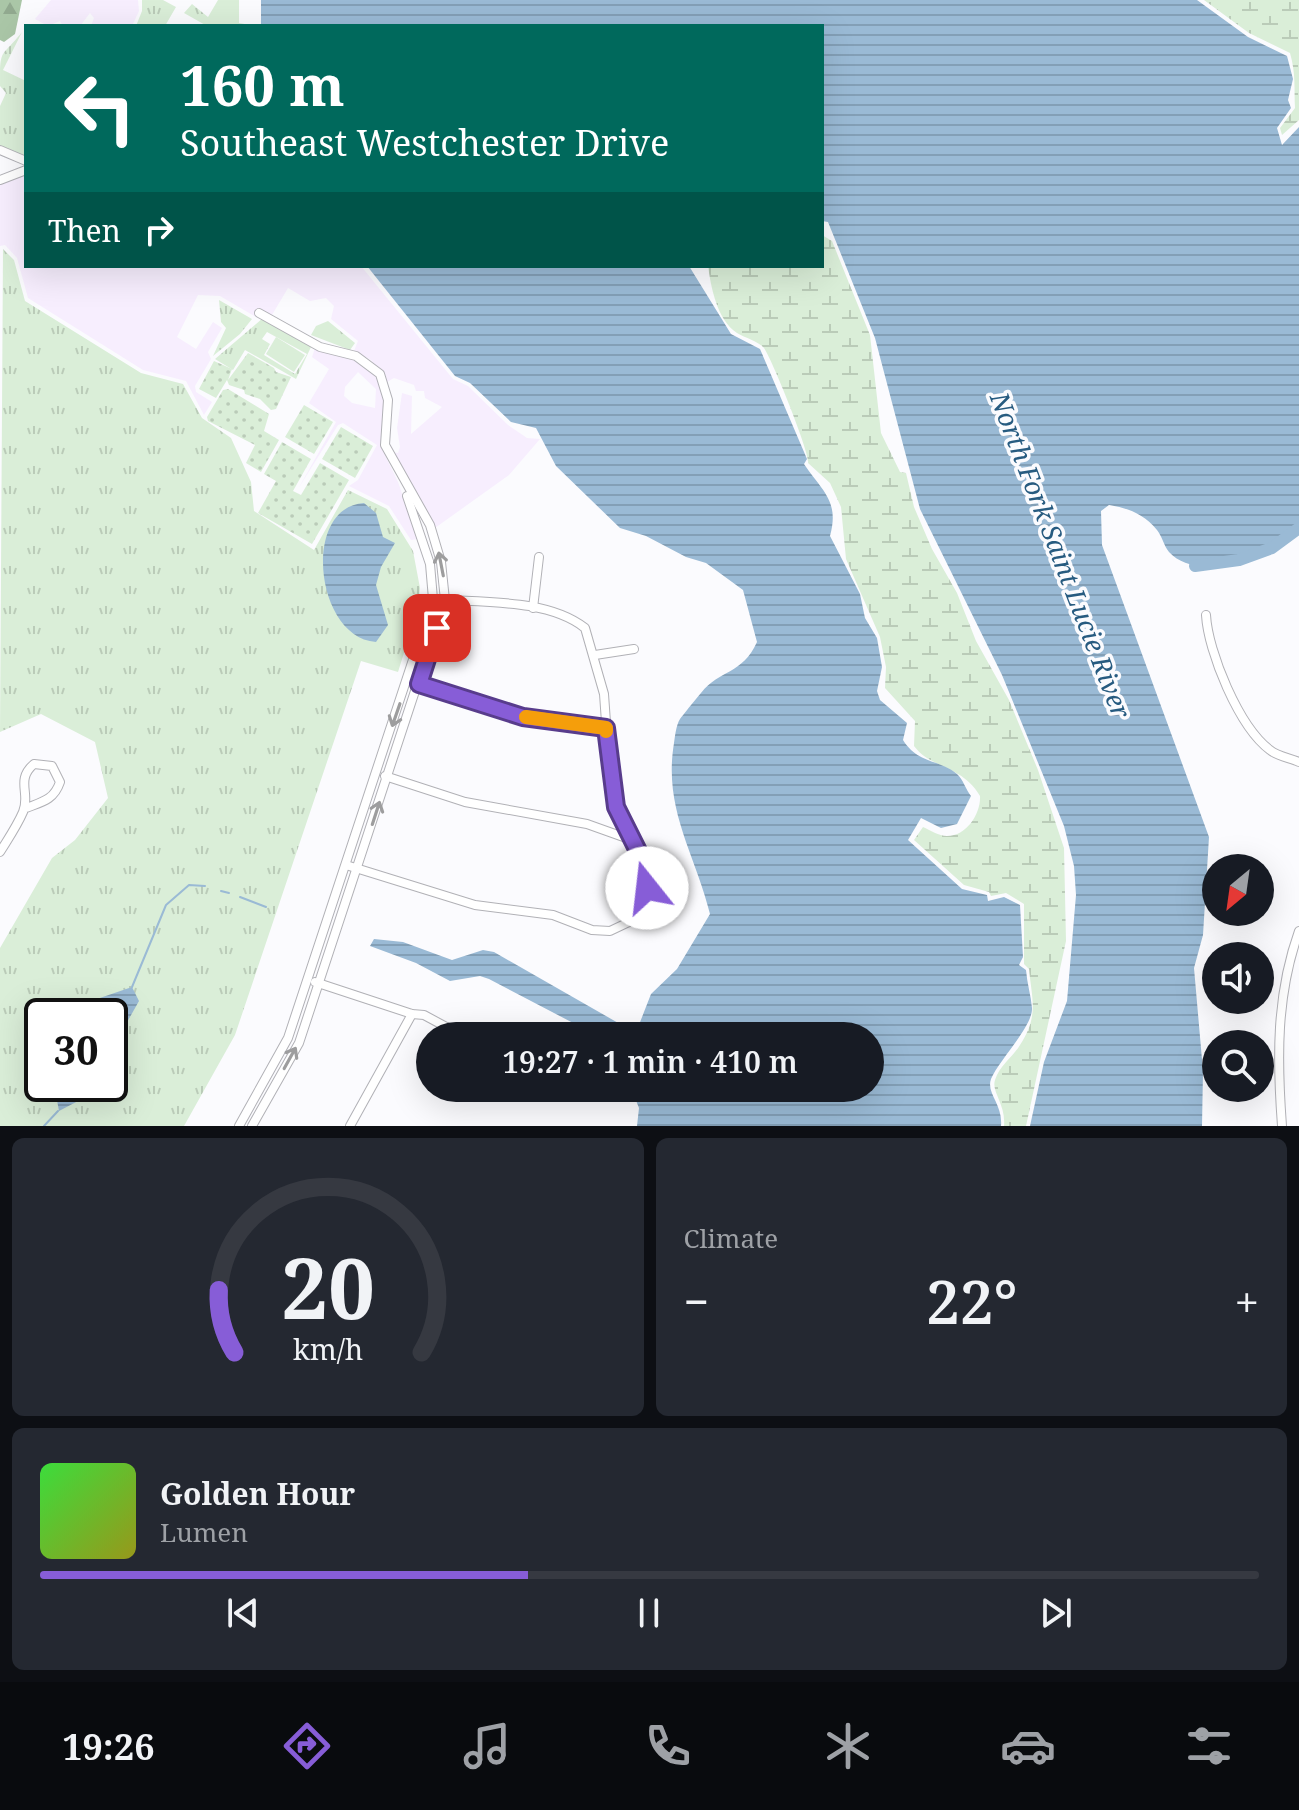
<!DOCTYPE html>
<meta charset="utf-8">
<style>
:root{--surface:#171b24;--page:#242831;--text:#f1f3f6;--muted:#9ea1a6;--line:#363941;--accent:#875dd7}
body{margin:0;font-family:"Noto Serif",serif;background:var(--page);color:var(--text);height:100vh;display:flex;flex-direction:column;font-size:30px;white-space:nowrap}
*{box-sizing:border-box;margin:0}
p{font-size:26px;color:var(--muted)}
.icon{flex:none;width:44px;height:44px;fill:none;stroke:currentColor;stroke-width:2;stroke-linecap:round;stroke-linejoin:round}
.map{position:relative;height:1126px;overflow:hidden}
.drawer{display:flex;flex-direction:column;gap:12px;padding:12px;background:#0d0f14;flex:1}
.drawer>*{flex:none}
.top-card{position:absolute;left:24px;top:24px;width:800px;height:244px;border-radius:0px;box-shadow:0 8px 32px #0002;background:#00695c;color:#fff;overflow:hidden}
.needle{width:52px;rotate:209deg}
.controls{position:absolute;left:1202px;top:854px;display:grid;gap:16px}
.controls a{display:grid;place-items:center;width:72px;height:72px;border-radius:50%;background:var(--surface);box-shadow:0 8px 32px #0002;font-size:40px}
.speed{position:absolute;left:24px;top:998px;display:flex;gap:16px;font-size:40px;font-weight:700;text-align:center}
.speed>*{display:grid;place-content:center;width:104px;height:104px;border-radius:50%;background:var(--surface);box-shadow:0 8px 32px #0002;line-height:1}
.speed .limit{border:4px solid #111;border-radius:12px;background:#fff;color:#111}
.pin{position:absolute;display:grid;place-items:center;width:68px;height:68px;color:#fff;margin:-34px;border-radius:16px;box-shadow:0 4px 12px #0006}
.me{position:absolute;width:88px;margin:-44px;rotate:344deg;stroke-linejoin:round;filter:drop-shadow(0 0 6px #0008)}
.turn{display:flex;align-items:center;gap:28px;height:168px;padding:0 24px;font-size:36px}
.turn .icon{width:104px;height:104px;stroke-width:2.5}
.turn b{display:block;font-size:56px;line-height:68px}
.then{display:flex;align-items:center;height:76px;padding:0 24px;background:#0003;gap:16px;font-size:30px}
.big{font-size:60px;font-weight:600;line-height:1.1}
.drawer .card{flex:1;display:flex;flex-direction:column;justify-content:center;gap:12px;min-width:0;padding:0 28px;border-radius:12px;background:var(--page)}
.drawer .dial{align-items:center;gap:0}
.dial svg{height:208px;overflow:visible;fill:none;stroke:var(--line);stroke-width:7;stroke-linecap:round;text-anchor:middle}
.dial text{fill:var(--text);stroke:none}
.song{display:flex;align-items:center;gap:24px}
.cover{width:96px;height:96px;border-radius:12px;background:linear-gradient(135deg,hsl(120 70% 55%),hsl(60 70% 35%))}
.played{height:8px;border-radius:4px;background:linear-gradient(90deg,var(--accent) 40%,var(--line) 40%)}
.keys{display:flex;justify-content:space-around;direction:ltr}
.heat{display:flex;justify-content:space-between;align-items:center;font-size:44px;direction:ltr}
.drawer .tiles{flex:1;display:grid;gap:12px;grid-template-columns:1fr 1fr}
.card:last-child{grid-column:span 2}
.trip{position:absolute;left:416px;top:1022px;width:468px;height:80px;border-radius:40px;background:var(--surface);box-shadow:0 8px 32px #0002;font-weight:600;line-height:80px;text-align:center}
.tabs{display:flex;height:128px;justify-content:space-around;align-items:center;background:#090b0e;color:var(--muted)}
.tabs .icon{width:56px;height:56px}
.tabs .current{color:var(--accent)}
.tabs b{font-size:36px;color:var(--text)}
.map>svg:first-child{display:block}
.commercial{fill:#f7eefe;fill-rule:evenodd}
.grass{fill:url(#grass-tufts);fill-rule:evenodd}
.forest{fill:url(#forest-firs)}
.wetland{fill:url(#wetland-marsh)}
.park{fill:url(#park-dots)}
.pitch{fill:#daeed8}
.water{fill:url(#water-rules)}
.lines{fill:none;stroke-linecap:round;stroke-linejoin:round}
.stream{stroke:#9abad5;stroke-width:2}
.river{stroke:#9abad5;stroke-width:12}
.minor-casing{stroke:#b1b1b6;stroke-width:10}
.minor{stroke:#fff;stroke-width:8}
.oneway{stroke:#9d9d9e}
.route-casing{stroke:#583c8c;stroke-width:20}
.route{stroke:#875dd7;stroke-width:14}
.slow{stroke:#f59e0b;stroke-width:14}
.labels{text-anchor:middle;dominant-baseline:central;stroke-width:7;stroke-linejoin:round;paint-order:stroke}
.water-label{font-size:26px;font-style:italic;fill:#275b80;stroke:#fbfbfe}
</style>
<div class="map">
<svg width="1299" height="1126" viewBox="0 0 1299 1126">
<defs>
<pattern id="grass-tufts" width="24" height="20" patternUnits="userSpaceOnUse" patternTransform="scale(2)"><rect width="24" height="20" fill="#daeed8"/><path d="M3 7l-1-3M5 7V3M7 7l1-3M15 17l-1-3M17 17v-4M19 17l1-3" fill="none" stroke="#bacbb8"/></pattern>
<pattern id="forest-firs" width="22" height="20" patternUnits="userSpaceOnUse" patternTransform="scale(2)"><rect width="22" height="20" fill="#aac6a7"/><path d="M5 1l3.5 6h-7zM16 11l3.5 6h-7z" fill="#91a98f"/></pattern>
<pattern id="wetland-marsh" width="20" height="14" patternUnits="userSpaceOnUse" patternTransform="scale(2)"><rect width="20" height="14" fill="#daeed8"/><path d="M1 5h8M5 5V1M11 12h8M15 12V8" fill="none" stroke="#bacbb8"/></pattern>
<pattern id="park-dots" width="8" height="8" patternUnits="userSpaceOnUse" patternTransform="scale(2)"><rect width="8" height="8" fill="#daeed8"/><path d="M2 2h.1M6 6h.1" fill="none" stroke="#bacbb8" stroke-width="1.8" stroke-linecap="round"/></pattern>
<pattern id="water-rules" width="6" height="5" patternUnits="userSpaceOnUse" patternTransform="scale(2)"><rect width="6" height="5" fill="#9abad5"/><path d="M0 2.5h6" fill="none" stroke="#839fb6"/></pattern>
</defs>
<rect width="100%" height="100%" fill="#fbfbfe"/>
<!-- commercial -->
<g class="commercial">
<polygon points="51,0 138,0 139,11 132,26 91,26 94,18 90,13 80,26 63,26 60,21 48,26 35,19"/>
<polygon points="26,174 26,266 361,266 453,379 468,386 508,425 527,438 540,439 509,475 435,528 392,452 398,453 400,447 397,428 402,393 412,396 411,434 442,407 425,398 424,391 416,391 414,385 394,378 387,382 371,360 354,351 358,341 331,319 334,306 326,298 310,301 288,288 272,315 258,309 256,317 220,296 198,295 177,337 196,349 213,322 222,328 208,352 211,359 195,386 196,392 212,402 204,415 186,381 143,370 28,298 17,258 5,245 0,246 0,184"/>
<path d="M315,348L354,359L377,376L384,401L381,447L398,482L418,539L411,540L389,506L349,486L358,480L377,445L343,423L338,425L298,489L336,422L309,403L329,369L312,357ZM358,372L376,389L375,408L352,403L344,396L345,387Z"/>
</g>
<!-- grass -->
<g class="grass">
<polygon points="142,0 163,0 176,7 165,26 136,26 142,11"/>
<polygon points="218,0 239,0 239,23 256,26 207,26 184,13 192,4 208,17"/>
<path d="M22,32L3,70L26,81V156L0,146V106L6,93L0,86C0,46 1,59 22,32Z"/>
<path d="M3,249L14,260L25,301L141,373L183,384L202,418L231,438L251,482L254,511L314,550L348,490L387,509L413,551L420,588L418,608L398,672L361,661L235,1035L184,1126H0V948L52,858L75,840L108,798L95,742L41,714L0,732ZM42,1016H110V1084H42Z"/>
<polygon points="219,300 252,319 240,334 213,356 226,328 221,322"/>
<path d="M263,318L311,347L296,379L245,350L233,370L215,359ZM267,332L307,354L295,374L264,355L270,344L262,339Z"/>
<polygon points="328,321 355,343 350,350 311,335 316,326"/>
</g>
<!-- forest -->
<polygon class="forest" points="0,0 22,0 15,34 4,42 0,40"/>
<!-- wetland -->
<g class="wetland">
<path d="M1204,0H1299V120L1282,135L1280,128L1295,108C1294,89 1296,74 1290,53L1249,33Z"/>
<path d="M822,235L832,241L870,335L881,433L900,472L906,473L914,507L932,549L957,593L976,641L1009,700L1038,770L1064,848L1066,941L1026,1126H1004C1006,1104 991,1092 995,1080C1000,1065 1013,1057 1020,1045C1039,1016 1032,1000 1029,969L1024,964V904L1006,893L991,896L989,892L964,885L914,840L923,827C930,830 939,836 947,836C967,836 981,813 980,796C962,765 931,769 914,746L915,721L885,688L886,667L880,637L846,559L841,507L830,483L808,463C811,456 772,359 764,348C758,341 745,338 737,333C717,320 711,287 708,266H822Z"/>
</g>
<!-- park -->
<g class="park">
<polygon points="248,353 274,368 276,372 291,377 276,409 271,410 260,399 245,394 244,390 229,385 227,380 216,398 199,389 214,361 232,369 228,380"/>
<polygon points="228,389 269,414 264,431 279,440 261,472 246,463 255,445 208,421 207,417 223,390"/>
<polygon points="304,405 333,422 314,454 285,437"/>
<polygon points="341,427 373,446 355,478 322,459"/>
<polygon points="282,442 311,459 293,491 301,495 320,463 349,480 312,544 258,513 276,481 264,474"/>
</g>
<!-- pitch -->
<polygon class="pitch" points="276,337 305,355 294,372 266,354"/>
<!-- water -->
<g class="water">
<path d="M261,0H1197L1248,37L1287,56L1293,79L1288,100L1291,108L1277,128L1282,145L1299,127V528C1269,550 1201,586 1169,552C1164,546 1162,536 1157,530C1144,514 1128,508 1109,505L1101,511L1102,545L1209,837L1203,935L1194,968L1203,1071L1202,1126H1030L1044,1062L1067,1001L1076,895L1074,866L1064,826L1002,675L920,509L875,338L828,222L822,221V26H261Z"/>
<path d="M367,266H689L731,334L760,349L807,459L804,464C821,490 840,500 830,536L860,594L865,618L877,638L882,667L877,691L880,700L907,723L903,740C918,764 939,759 957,774C963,779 966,790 971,796L957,824L941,828L921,818L908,840L962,889L987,895L988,901L1004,897L1020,905L1023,957L1019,965L1026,970C1027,983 1031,996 1032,1008C1033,1026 999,1060 991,1079C986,1094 1003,1104 1001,1126H637L639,1108L631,1088H870V1036H598L489,979L480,976L450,981L416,963L370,946L374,939L403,942L452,960L483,950L494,952L634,1032L637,1030L651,994L677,969L710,914C695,853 663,809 674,743C675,737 676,725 680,719C683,715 694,701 701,693C720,669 742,675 757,642L743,590L706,563L686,557L646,536L620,528L556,466L536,428L511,422L470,383L455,376Z"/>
<path d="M364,503L376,513L383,537L395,543L381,567L376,585L388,625L376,642C315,638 301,507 364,503Z"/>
<polygon points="132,987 139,1001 126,1024 110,1078 110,1016 75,1016 94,1000"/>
<polygon points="54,1084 106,1084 102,1097 80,1100 59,1111"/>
</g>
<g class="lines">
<!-- stream -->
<g class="stream">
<polyline points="221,891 229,893"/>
<polyline points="240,897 266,907"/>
<polyline points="132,987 166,905 189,885 205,886"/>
<polyline points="44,1126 58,1111"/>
</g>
<!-- river -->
<polyline class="river" points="1195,566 1239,560 1272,548 1299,528"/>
<defs>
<g id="minor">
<polyline points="0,150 26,161"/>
<polyline points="0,180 26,170"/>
<polyline points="533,608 539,557"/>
<path d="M1206,615C1208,652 1239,727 1270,750C1277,756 1290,758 1299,762"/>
<polyline points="595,655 634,649"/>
<polyline points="416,683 523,717 606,728"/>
<polyline points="385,776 465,802 587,824 629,839"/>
<path d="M0,852C8,839 17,826 23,812C31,794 15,780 34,764L52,766L60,782C54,800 42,802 26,808"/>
<path d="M346,865L475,905L553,915L592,930L610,931L629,922L641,906L648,871L616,807L610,779L604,694L585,628C547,598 480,603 433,599"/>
<polyline points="315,982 412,1014 424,1015 463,1036"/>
<polyline points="239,1126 288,1038 433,599 430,564 407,496"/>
<polyline points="252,1126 299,1043 445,600 441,562 430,525 385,445 388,400 380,374 356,356 320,347 259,313"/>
<polyline points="350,1126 412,1014"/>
<path d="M1282,1126C1277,1059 1276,995 1299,931"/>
</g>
</defs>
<!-- minor casing -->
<use href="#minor" class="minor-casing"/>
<!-- minor -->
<use href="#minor" class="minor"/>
</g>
<!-- one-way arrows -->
<defs><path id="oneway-shaft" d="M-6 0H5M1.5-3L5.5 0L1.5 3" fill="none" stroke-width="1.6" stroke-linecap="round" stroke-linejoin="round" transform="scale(2)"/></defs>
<g class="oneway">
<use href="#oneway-shaft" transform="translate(441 564) rotate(-101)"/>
<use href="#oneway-shaft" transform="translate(396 715) rotate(109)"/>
<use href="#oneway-shaft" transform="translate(376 813) rotate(-72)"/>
<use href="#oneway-shaft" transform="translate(290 1058) rotate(-61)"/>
</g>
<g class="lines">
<defs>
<polyline id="route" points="437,628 419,684 523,717 606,728 616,807 648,871 647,888"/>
</defs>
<!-- route casing -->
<use href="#route" class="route-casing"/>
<!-- route -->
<use href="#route" class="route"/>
<!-- slow -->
<polyline class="slow" points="526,717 606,728 606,731"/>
</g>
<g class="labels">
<!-- water labels -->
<g class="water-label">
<text transform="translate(1061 555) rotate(69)">North Fork Saint Lucie River</text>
</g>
</g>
</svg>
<div class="controls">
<a><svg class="needle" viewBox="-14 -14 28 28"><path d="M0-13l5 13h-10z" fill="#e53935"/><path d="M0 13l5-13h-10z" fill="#9ea1a6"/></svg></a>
<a><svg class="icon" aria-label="sound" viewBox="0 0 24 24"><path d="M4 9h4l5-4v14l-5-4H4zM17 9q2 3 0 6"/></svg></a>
<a><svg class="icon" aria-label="search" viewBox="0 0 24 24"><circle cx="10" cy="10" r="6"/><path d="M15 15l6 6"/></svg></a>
</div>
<div class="speed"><div class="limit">30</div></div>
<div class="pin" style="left:437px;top:628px;background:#d93025"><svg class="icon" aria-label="arrive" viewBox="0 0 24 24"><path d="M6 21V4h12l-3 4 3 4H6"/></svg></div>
<svg class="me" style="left:647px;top:888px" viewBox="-20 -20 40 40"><circle r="19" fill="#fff"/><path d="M0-13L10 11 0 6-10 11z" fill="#875dd7"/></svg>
<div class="trip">19:27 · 1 min · 410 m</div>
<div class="top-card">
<div class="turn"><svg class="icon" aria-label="left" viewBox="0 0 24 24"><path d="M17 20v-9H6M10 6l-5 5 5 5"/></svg><div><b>160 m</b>Southeast Westchester Drive</div></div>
<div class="then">Then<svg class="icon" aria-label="right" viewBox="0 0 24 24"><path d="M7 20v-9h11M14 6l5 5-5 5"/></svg></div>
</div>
</div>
<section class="drawer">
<div class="tiles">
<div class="card dial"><svg viewBox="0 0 100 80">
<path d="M14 69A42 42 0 1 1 86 69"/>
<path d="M14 69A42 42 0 0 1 8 45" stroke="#875dd7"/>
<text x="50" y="56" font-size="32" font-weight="700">20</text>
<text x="50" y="72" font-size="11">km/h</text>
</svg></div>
<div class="card"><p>Climate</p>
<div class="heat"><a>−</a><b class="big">22°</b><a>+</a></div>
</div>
<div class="card">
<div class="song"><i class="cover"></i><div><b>Golden Hour</b><p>Lumen</p></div></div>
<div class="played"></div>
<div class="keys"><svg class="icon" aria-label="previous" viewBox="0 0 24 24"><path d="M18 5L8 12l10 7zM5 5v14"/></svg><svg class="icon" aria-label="pause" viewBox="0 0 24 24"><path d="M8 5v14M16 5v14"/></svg><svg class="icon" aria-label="next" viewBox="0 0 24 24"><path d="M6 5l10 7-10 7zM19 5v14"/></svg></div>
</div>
</div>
</section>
<nav class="tabs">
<b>19:26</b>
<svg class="icon current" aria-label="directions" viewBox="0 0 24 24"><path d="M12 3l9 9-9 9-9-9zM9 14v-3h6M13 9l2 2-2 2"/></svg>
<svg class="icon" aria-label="music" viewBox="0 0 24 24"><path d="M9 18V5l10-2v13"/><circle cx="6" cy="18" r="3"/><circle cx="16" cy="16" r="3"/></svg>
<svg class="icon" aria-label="phone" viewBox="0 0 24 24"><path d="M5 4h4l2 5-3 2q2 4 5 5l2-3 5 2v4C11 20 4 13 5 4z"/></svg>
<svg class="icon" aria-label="climate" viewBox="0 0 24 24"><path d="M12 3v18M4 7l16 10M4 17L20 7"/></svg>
<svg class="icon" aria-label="car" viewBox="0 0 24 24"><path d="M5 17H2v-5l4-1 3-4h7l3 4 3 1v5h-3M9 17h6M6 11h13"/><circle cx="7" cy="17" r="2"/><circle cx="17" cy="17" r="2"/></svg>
<svg class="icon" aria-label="filters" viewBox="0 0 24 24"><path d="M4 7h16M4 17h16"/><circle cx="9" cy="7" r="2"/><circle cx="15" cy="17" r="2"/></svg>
</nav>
